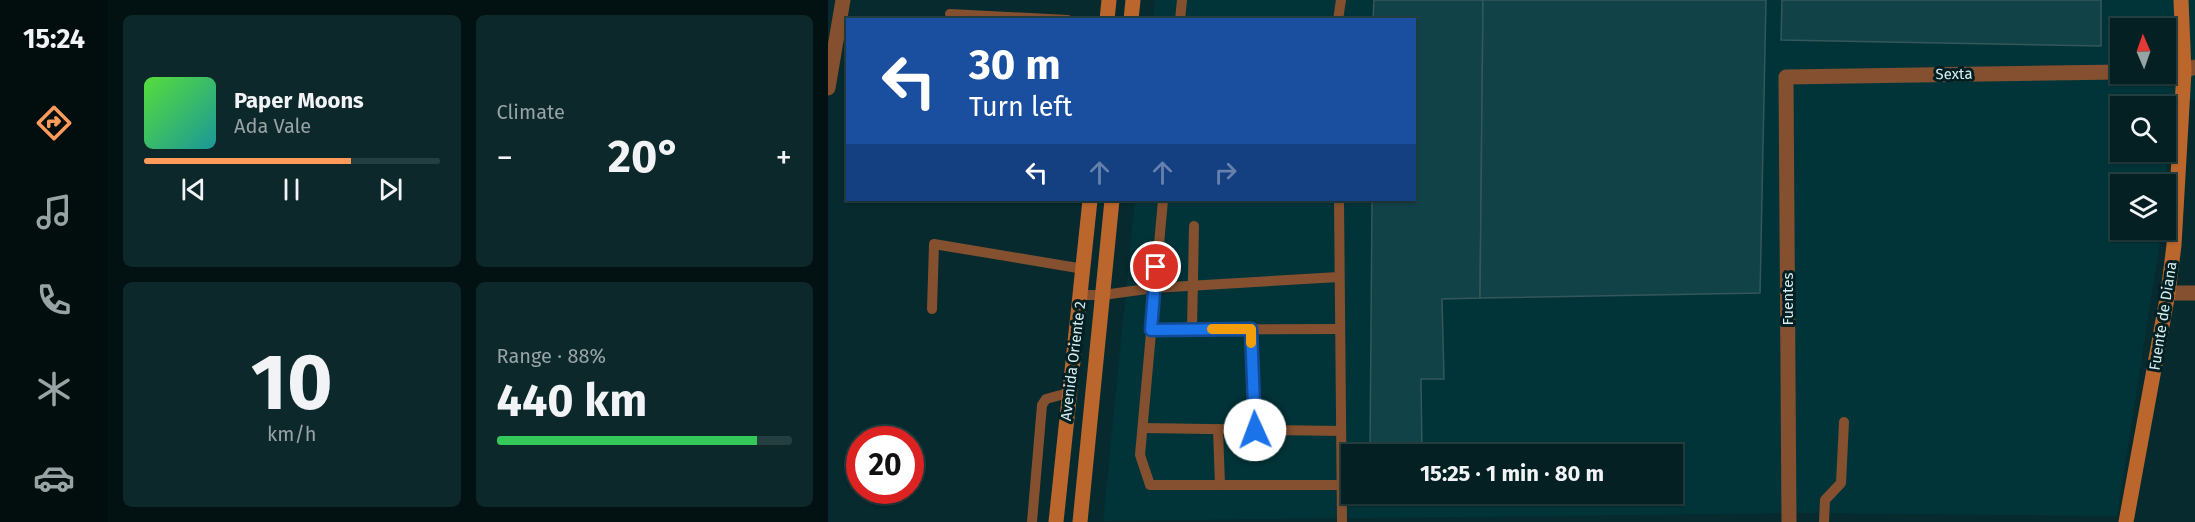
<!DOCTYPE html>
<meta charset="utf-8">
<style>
:root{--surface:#042022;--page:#0d282a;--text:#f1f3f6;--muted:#97a3a5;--line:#253e40;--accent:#ff9b5a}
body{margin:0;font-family:"Fira Sans",sans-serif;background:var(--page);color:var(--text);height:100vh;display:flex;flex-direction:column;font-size:22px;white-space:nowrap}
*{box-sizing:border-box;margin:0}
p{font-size:20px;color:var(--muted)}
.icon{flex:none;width:33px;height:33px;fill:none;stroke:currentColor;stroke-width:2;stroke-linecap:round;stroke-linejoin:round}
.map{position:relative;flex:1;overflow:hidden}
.side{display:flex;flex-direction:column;gap:15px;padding:15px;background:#021213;width:720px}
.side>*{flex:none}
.guide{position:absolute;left:18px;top:18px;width:570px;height:183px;border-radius:0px;box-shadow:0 2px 4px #0004,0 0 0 2px var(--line);background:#1a4fa0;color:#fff;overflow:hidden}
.needle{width:39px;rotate:358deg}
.fabs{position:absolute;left:1282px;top:18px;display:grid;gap:12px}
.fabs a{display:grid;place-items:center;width:66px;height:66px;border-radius:0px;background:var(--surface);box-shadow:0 2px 4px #0004,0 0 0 2px var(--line);font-size:30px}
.speed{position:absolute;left:18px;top:426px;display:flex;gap:12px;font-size:30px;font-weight:700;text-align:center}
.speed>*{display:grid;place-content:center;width:78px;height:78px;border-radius:50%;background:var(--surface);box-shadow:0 2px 4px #0004,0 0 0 2px var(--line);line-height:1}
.speed .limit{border:9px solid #d22;background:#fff;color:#111}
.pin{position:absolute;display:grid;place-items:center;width:51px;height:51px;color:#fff;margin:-26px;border:3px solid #fff;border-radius:50%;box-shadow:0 2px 6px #0007}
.me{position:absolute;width:66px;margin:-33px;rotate:358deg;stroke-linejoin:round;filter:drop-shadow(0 0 4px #0008)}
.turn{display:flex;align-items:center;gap:21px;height:126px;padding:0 24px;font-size:27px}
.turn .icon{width:78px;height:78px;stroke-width:2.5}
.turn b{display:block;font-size:42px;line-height:51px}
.lanes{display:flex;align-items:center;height:57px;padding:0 24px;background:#0003;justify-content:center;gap:30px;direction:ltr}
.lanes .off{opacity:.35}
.big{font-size:45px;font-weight:700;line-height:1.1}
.side .widget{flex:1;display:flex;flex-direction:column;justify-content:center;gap:9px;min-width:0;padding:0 21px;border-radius:9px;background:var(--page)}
.side .dial{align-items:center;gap:0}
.dial b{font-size:78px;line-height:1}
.song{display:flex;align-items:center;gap:18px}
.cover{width:72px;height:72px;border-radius:9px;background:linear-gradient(135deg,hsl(110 70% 55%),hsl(180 70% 35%))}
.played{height:6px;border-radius:3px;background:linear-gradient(90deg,var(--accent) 70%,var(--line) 70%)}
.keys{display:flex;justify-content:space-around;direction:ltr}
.heat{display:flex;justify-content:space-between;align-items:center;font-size:33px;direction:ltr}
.charge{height:9px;border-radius:4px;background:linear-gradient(90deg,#34c759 88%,var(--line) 0)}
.side .tiles{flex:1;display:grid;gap:15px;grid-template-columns:repeat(2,1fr)}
.trip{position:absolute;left:513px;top:444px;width:342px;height:60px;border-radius:0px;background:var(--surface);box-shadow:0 2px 4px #0004,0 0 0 2px var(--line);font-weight:700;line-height:60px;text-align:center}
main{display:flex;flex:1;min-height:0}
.tab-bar{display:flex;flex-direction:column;width:108px;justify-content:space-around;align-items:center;background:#020d0e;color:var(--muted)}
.tab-bar .icon{width:42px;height:42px}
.tab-bar .current{color:var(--accent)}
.tab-bar b{font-size:27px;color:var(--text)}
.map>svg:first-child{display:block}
.built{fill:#013439;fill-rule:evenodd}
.building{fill:#114247;stroke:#35575b;stroke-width:1.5}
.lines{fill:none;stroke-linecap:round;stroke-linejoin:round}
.lane{stroke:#84502f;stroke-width:10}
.street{stroke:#84502f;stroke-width:15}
.secondary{stroke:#ba662d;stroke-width:15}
.route-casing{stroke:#114b97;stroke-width:15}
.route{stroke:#1a73e8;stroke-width:10}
.slow{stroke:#f59e0b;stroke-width:10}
.labels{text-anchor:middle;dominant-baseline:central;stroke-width:6;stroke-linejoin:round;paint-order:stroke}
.street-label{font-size:15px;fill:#daecee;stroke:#002024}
</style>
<main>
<nav class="tab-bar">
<b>15:24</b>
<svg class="icon current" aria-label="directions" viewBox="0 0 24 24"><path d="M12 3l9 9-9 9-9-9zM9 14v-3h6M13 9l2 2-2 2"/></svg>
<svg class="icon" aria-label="music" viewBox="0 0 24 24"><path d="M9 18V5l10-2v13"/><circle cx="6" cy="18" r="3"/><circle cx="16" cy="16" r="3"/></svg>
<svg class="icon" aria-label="phone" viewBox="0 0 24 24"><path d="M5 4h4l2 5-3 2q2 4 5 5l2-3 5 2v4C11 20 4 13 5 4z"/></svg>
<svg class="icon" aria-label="climate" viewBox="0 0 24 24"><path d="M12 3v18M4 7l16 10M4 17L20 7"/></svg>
<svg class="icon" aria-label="car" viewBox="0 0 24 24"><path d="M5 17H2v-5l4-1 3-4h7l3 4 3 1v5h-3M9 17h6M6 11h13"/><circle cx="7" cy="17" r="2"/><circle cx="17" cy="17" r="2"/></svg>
</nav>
<section class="side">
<div class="tiles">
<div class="widget">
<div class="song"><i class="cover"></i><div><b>Paper Moons</b><p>Ada Vale</p></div></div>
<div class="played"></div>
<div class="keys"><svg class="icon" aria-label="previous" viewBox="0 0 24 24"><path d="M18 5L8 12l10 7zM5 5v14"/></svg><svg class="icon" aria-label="pause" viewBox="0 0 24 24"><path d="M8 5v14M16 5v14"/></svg><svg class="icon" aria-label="next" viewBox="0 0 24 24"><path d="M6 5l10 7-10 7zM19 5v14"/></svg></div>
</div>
<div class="widget"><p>Climate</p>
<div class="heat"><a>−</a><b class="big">20°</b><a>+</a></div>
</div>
<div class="widget dial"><b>10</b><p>km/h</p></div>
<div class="widget"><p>Range · 88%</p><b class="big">440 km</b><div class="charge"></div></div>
</div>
</section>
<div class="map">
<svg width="1367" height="522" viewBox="0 0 1367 522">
<rect width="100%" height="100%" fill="#062a2e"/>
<!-- built -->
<path class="built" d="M327,0H1367V100L1342,103L1337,184H1293V230H1334L1289,516L981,513L275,521L307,200H586V20L325,19ZM1293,28H1338V74H1293ZM1293,106H1338V152H1293ZM524,454H844V494H524Z"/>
<!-- building -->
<g class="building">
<polygon points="546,0 655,0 652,298 614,299 616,379 593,379 594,454 542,454 544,200 586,200 586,20 545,20"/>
<polygon points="655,0 938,0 932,293 652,298"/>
<polygon points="954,0 1273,0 1273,46 953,40"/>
<polygon points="542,494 594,494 595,501 542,501"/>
</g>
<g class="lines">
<!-- lane -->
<g class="lane">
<polyline points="122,14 240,20"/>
<polyline points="352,20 354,0"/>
<polyline points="510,20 513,0"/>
<polyline points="335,200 312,455 322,485 513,485"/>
<polyline points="511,200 514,522"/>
<polyline points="253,295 275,295 326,288 511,277"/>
<polyline points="104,309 106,244 256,269"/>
<polyline points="364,329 366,226"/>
<polyline points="423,329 427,430"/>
<polyline points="323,330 512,329"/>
<polyline points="315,428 513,431"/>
<polyline points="390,429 392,485"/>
<polyline points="204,522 214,405 218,399 240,393"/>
<polyline points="996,522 997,500 1013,483 1016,422"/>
</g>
<!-- street -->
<g class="street">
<polyline points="1338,71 1356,71 1367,67"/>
<polyline points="0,88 15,0"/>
<polyline points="1340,293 1367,293"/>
<polyline points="961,522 958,77 1293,72"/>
</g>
<!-- secondary -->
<g class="secondary">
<polyline points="279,20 281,0"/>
<polyline points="303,20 305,0"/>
<polyline points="228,522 262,200"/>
<polyline points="252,522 284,200"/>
<polyline points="1298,522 1340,293 1346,245 1356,71 1353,0"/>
</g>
</g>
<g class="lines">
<defs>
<polyline id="route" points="328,267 323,330 423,329 427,430"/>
</defs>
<!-- route casing -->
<use href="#route" class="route-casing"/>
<!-- route -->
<use href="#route" class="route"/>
<!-- slow -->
<polyline class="slow" points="384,329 423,329 423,343"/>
</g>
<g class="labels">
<!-- street labels -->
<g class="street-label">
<text transform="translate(1126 74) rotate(-1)">Sexta</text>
<text transform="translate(960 299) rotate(-90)">Fuentes</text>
<text transform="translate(1335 316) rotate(-81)">Fuente de Diana</text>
<text transform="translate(245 361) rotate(-83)">Avenida Oriente 2</text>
</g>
</g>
</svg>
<div class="fabs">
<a><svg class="needle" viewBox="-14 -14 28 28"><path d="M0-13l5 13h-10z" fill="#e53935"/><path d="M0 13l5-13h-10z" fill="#97a3a5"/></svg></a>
<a><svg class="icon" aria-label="search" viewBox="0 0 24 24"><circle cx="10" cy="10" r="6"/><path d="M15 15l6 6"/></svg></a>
<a><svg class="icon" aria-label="layers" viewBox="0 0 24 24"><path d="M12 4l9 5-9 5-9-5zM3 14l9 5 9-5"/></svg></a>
</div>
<div class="speed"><div class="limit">20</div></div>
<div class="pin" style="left:328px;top:267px;background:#d93025"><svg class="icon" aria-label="arrive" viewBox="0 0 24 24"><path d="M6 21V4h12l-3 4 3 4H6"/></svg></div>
<svg class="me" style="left:427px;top:430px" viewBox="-20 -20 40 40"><circle r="19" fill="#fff"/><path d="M0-13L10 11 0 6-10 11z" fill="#1a73e8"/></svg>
<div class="trip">15:25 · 1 min · 80 m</div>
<div class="guide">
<div class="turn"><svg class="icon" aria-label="left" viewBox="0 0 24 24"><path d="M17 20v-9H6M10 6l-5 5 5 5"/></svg><div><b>30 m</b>Turn left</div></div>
<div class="lanes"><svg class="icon" aria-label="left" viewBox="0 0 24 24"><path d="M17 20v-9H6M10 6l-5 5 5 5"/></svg><svg class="icon off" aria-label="ahead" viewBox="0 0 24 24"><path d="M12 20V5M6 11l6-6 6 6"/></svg><svg class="icon off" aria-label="ahead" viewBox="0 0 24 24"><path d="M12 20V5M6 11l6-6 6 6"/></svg><svg class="icon off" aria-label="right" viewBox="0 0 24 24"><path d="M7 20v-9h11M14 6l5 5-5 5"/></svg></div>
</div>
</div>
</main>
